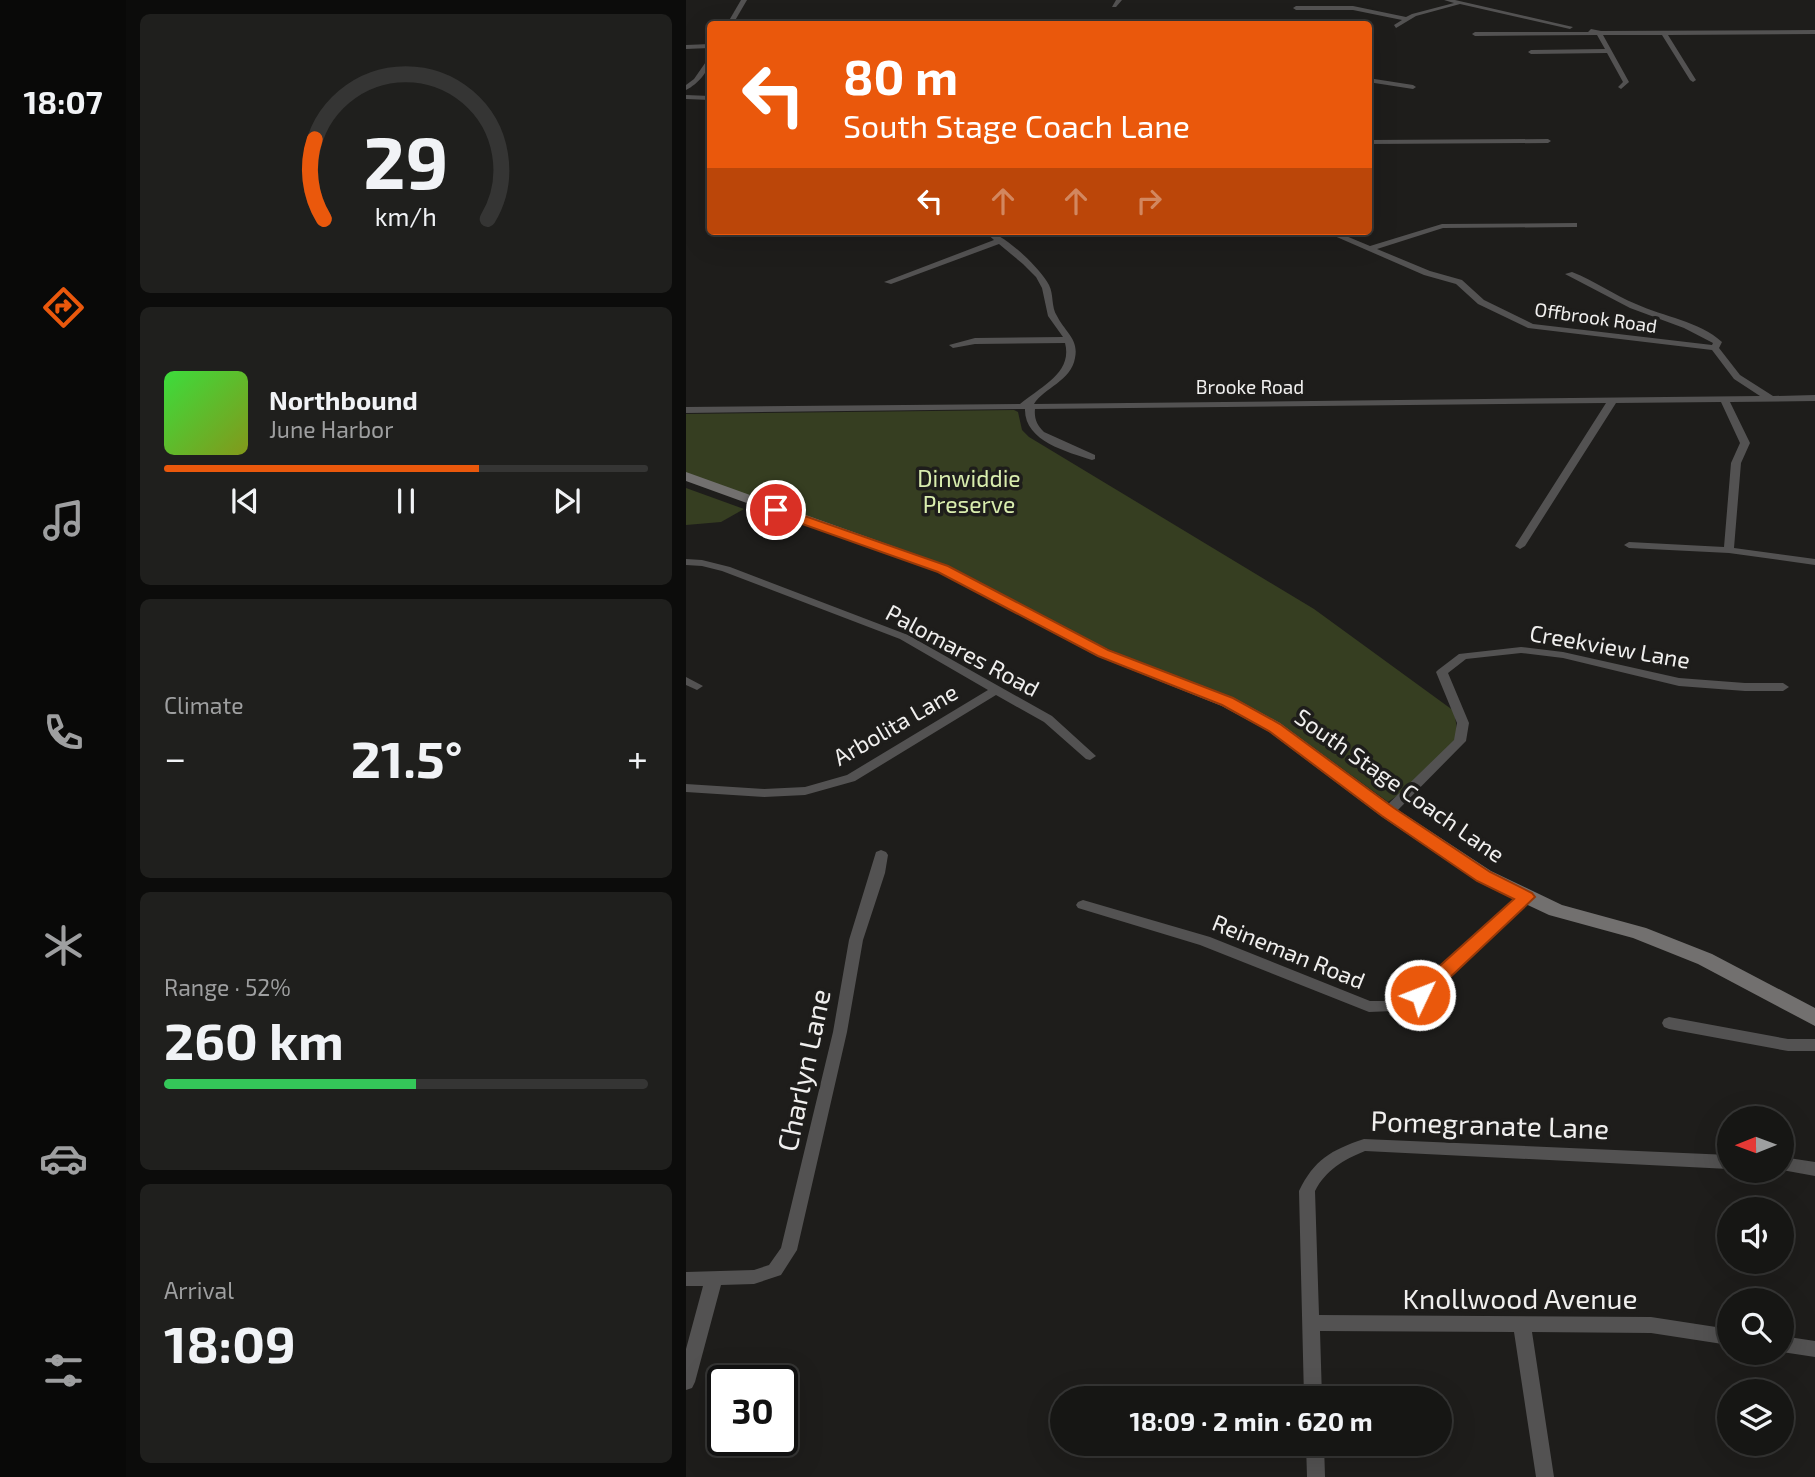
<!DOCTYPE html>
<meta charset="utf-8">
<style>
:root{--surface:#161614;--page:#1f1f1d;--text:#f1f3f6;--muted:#9e9fa0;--line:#353534;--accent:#ea580c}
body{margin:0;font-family:"Exo 2",sans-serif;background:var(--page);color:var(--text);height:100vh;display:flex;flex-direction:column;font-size:26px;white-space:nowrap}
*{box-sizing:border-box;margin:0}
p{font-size:23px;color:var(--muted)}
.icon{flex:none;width:38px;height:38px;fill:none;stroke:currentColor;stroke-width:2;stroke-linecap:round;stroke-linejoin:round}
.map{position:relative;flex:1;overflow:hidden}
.sheet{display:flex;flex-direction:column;gap:14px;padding:14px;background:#0c0c0b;width:560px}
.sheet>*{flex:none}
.top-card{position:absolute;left:21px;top:21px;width:665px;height:214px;border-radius:7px;box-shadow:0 7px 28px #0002,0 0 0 2px var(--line);background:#ea580c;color:#fff;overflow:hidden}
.needle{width:46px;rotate:269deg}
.buttons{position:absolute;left:1031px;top:1106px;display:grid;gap:14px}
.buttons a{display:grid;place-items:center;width:77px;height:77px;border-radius:50%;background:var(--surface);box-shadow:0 7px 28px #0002,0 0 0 2px var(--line);font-size:35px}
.speed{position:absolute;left:21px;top:1365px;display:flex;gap:14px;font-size:35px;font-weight:700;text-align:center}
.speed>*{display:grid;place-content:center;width:91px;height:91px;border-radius:50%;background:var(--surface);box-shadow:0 7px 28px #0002,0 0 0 2px var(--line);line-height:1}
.speed .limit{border:4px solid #111;border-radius:10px;background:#fff;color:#111}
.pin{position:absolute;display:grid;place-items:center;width:60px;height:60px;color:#fff;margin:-30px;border:4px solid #fff;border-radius:50%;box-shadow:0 2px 7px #0007}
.me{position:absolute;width:77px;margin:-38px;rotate:47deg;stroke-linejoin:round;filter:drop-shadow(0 0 5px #0008)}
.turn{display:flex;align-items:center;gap:24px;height:147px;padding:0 21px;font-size:32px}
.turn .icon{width:91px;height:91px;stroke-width:2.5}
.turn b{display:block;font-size:49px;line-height:60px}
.lanes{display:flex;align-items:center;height:66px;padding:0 21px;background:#0003;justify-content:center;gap:35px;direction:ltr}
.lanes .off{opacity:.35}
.big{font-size:52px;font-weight:700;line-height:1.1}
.sheet .widget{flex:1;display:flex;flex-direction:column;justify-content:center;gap:10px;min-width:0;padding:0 24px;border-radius:10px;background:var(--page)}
.sheet .dial{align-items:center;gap:0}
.dial svg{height:182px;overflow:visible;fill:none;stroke:var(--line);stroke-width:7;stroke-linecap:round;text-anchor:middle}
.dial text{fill:var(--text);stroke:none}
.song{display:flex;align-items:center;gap:21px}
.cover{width:84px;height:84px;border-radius:10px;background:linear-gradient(135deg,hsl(120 70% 55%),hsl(70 70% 35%))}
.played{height:7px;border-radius:4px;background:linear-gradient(90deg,var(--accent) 65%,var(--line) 65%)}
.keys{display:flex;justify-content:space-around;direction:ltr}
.heat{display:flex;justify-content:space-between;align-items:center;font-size:38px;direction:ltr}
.charge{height:10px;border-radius:5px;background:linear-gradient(90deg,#34c759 52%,var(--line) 0)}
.trip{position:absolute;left:364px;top:1386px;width:402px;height:70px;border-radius:35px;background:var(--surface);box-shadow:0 7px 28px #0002,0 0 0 2px var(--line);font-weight:700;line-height:70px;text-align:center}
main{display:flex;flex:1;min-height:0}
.tab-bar{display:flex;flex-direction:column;width:126px;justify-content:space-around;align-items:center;background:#090908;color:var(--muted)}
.tab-bar .icon{width:49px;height:49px}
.tab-bar .current{color:var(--accent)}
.tab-bar b{font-size:32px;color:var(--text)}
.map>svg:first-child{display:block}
.green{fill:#363e21}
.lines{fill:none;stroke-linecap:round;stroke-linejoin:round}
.street{fill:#535252;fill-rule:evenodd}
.secondary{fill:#72706f;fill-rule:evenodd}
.route{fill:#ea580c;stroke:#983908;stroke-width:2}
.labels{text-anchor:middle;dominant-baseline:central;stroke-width:7;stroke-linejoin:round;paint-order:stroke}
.far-street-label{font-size:19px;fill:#f0efee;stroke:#1e1d1b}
.park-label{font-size:23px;fill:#d9edae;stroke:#1e1d1b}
.street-label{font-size:23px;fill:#f0efee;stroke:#1e1d1b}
.near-street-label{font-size:28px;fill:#f0efee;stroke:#1e1d1b}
</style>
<main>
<nav class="tab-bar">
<b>18:07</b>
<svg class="icon current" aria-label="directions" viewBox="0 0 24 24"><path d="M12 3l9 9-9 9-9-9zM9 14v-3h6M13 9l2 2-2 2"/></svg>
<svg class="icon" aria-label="music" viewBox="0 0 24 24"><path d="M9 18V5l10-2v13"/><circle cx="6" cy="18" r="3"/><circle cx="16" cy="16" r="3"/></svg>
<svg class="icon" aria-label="phone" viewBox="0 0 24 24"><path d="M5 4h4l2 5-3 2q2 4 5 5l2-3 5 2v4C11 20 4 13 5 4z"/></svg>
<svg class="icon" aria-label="climate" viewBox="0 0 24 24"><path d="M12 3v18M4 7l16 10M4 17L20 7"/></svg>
<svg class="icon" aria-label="car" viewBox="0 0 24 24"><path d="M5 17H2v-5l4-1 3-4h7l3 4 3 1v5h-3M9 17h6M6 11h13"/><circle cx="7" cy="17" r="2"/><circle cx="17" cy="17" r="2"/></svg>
<svg class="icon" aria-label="filters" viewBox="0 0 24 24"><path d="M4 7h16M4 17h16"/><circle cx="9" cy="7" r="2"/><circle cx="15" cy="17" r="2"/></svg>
</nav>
<section class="sheet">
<div class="widget dial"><svg viewBox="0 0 100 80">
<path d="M14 69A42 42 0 1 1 86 69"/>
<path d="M14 69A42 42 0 0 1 10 34" stroke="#ea580c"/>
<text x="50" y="56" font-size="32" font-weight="700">29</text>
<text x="50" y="72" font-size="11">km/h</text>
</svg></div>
<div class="widget">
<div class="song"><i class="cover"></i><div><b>Northbound</b><p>June Harbor</p></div></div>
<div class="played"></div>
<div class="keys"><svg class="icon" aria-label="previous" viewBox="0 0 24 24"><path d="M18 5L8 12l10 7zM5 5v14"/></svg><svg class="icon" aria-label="pause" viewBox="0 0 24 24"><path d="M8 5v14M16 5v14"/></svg><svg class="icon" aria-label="next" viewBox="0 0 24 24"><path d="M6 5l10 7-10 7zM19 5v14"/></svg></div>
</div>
<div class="widget"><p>Climate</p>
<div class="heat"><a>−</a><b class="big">21.5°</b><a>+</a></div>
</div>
<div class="widget"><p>Range · 52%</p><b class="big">260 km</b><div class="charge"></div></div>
<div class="widget"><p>Arrival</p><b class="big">18:09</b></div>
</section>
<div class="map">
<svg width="1129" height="1477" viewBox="0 0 1129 1477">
<rect width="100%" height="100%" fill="#1e1d1b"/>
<!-- green -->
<g class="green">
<path d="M328,410L332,412L336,430L343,437L628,609L768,711C770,724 774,738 768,750C763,765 716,792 702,802L598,726L386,633L251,565L0,474V414Z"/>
<polygon points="0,488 58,509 35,522 0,525"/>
</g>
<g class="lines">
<!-- street -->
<g class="street">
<polygon points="55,0 61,0 47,24 41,24"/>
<polygon points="430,0 436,0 430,7 426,7"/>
<polygon points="758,0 769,0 887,27 884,29 774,4 730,16 710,28 708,25 716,20 667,10 610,10 607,8 610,6 667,6 720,17 726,14 768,3"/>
<polygon points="905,29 915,31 1129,30 1129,34 982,35 1010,80 1007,82 1004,80 976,35 917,35 943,82 935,89 932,87 937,82 921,53 845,54 842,52 845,50 919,49 911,35 789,36 786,34 789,32 902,32"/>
<polygon points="24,44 24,48 0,49 0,45"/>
<path d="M24,56C25,70 12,84 0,90V85L8,79Z"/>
<polygon points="682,78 727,85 730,87 727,89 682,82"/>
<polygon points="0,95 24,96 24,100 0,99"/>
<polygon points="682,140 862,139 865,141 862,143 682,144"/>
<path d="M891,223V227H888L757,228L691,249L744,271L776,280L798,300L847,324L1026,345L1027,343L998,328L944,308L879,274L886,272C909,281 928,295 950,304C978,317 1013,321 1036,342L1033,348L1054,375L1087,396L1129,395V401L1044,402L1064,443L1055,463L1048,548L1129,559V565L1043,553L943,548L938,545L943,542L1038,547L1045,463L1054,443L1035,402L930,403L839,546L834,549L829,546L920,403L349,409C348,419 351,425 358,432L409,455V459L406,460C381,452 338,441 339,409L0,413V407L334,404C354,387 387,373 379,343L289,344L267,348L263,345L289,338L377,337L362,316L356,288L350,277L337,264L313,244L205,284L198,282L308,240L298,231C316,231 354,268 363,285C368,295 365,307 371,316C379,332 393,339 389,358C385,381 358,388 348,404L1074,396L1048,379L1026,350L842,328L792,304L770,284L738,275L637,231H648L684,246L756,224Z"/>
<polygon points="0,559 16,560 44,567 222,635 366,716 410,756 404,760 400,759 358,722 310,695 169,781 119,795 78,797 0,792 0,784 78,789 119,787 161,775 302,690 214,639 36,571 16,566 0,565"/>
<polygon points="835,647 877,652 993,678 1059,683 1097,683 1103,687 1097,691 1059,691 993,686 877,658 835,653 780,659 762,673 783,723 780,741 707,815 697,815 696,812 697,809 768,740 771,723 750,672 752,670 773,654"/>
<polygon points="0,677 17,686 11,690 0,685"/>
<polygon points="195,850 200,852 202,855 199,873 177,940 161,1032 111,1250 95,1275 68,1284 35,1285 9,1382 6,1388 0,1390 0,1349 17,1286 0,1286 0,1272 68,1270 83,1265 95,1248 147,1032 163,940 190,852"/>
<polygon points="840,892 845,894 847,897 845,900 739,999 707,1011 683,1012 514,945 392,908 390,905 392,902 397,900 524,937 684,1001 706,1001 729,991 835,894"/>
<polygon points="983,1017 1102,1039 1129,1039 1129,1051 1102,1051 983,1029 978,1027 976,1023 978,1019"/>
<path d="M678,1139L1043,1155V1169L679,1151C657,1160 640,1170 629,1191L633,1315L965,1317L1043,1329V1345L965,1333L846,1332L868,1477H850L828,1332L634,1331L636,1398H618L613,1191C628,1160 645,1150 678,1139Z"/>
<polygon points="1096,1157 1129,1162 1129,1176 1096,1170"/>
<polygon points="1096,1336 1129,1341 1129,1357 1096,1352"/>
<polygon points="620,1444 638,1444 639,1477 621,1477"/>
</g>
<!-- secondary -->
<polygon class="secondary" points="0,472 262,566 423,650 548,698 594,723 709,808 805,871 876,905 960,928 1026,954 1129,1008 1129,1026 1012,964 947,938 863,915 791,881 695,816 582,731 536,706 411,656 252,572 0,481"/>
</g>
<!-- route -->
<polygon class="route" points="90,506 262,566 422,650 547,698 594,724 708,808 804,872 846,893 849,897 740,1000 727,1000 724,995 727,990 828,899 791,881 696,816 583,731 536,705 412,656 252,572 85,513 83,510"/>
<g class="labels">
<!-- far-street labels -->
<g class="far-street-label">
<text transform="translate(910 317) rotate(8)">Offbrook Road</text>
<text x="564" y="386">Brooke Road</text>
</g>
<!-- park labels -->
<g class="park-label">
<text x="283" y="478">Dinwiddie<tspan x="283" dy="26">Preserve</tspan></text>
</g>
<!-- street labels -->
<g class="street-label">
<text transform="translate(924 646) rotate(10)">Creekview Lane</text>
<text transform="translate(277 650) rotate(28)">Palomares Road</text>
<text transform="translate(209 724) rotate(-30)">Arbolita Lane</text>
<text transform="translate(714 785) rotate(35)">South Stage Coach Lane</text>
<text transform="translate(603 951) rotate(22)">Reineman Road</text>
</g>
<!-- near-street labels -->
<g class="near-street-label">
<text transform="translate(117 1070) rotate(-78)">Charlyn Lane</text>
<text transform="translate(804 1124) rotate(2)">Pomegranate Lane</text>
<text x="834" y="1298">Knollwood Avenue</text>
</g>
</g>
</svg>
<div class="buttons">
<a><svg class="needle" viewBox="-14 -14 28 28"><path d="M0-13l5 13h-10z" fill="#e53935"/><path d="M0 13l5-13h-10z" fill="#9e9fa0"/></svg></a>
<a><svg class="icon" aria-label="sound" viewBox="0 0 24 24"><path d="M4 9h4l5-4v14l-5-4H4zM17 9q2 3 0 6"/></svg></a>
<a><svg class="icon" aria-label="search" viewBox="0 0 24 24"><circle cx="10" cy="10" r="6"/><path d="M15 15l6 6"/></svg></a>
<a><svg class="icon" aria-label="layers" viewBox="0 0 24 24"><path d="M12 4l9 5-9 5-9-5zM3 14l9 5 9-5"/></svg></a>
</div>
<div class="speed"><div class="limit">30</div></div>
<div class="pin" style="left:90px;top:510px;background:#d93025"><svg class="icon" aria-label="arrive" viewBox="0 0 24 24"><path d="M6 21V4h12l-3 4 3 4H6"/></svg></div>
<svg class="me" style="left:734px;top:995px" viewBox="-20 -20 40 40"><circle r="17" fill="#ea580c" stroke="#fff" stroke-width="3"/><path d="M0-11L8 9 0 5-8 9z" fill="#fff"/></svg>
<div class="trip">18:09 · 2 min · 620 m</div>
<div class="top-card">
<div class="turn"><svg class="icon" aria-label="left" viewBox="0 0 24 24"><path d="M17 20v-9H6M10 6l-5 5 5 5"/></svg><div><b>80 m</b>South Stage Coach Lane</div></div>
<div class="lanes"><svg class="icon" aria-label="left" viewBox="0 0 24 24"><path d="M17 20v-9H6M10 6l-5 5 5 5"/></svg><svg class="icon off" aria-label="ahead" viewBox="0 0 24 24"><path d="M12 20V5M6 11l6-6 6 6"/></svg><svg class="icon off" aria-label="ahead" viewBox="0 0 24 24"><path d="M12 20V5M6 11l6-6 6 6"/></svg><svg class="icon off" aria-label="right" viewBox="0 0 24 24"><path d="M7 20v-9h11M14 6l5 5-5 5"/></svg></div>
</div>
</div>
</main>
